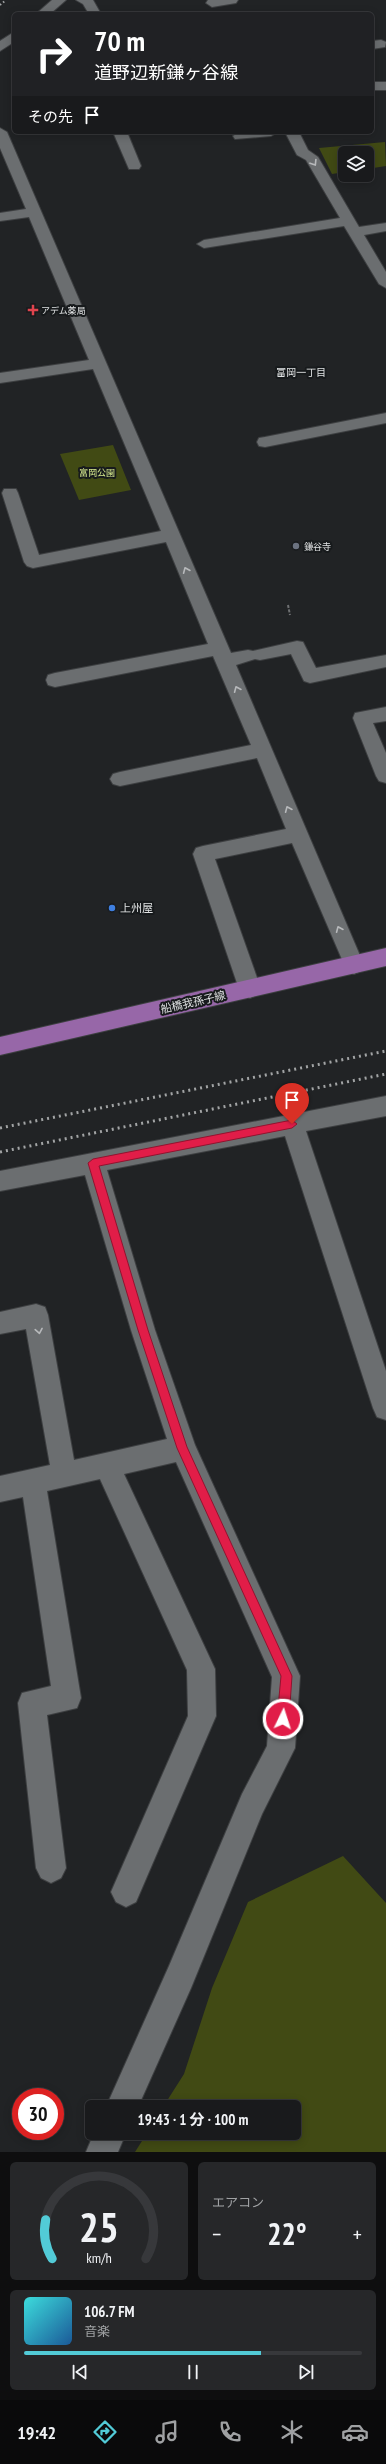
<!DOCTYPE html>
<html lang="ja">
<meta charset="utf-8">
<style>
:root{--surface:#191a1c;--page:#262729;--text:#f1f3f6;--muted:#9fa1a3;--line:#37383b;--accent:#52cbd7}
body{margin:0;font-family:"PT Sans Narrow","Noto Sans JP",sans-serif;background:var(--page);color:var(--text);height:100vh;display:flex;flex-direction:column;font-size:15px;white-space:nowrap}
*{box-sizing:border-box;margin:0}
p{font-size:13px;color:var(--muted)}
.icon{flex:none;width:22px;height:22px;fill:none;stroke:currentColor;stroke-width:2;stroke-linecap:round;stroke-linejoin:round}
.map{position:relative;height:2152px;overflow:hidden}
.panel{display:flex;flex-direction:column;gap:10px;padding:10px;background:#0e0e0f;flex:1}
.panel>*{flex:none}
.top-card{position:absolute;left:12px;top:12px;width:362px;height:122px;border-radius:6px;box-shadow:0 2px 10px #0003,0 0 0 1px var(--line);background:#202124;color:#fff;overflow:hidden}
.buttons{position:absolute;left:338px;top:146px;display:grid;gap:8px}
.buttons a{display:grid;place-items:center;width:36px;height:36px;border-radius:6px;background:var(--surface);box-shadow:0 2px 10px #0003,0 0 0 1px var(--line);font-size:20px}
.speed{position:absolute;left:12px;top:2088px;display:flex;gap:8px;font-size:20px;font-weight:700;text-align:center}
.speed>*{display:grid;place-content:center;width:52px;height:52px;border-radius:50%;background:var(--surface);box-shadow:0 2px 10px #0003,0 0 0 1px var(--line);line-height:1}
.speed .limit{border:6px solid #d22;background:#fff;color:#111}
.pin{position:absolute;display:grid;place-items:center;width:34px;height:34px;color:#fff;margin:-41px -17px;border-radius:50% 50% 50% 0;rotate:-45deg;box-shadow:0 0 4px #0007}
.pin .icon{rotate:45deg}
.me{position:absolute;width:44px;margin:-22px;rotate:4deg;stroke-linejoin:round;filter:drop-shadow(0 0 3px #0008)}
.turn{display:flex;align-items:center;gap:14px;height:84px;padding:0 16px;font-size:18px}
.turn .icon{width:52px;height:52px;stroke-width:2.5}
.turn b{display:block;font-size:28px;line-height:34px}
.then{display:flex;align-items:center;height:38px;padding:0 16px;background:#0003;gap:8px;font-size:15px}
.big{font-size:30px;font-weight:700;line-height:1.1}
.panel .tile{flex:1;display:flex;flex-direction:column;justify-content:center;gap:6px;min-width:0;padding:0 14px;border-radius:6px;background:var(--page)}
.panel .dial{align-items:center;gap:0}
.dial svg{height:104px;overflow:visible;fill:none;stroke:var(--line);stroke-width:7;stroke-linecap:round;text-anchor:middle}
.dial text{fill:var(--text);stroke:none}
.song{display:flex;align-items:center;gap:12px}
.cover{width:48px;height:48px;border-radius:6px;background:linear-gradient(135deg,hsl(180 70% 55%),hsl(210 70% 35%))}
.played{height:4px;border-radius:2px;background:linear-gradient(90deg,var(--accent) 70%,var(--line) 70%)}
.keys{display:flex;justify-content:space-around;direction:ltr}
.heat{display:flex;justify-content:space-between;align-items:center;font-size:22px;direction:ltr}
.panel .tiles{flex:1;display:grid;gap:10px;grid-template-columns:1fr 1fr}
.tile:last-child{grid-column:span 2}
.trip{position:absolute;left:85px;top:2100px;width:216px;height:40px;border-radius:6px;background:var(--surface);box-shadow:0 2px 10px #0003,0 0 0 1px var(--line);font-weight:700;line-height:40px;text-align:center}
.tab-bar{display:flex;height:64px;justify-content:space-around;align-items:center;background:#0a0a0b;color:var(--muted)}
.tab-bar .icon{width:28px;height:28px}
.tab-bar .active{color:var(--accent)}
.tab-bar b{font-size:18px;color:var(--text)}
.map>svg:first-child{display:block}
.green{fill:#414a14}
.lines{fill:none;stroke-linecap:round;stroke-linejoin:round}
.minor-casing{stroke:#3d3f41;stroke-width:2}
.major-casing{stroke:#3d3f41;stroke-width:2}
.path{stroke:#6e7072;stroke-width:2;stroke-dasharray:3 1.5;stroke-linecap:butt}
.minor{fill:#6b6e70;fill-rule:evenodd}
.major{fill:#9767a8;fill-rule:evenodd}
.rail-far1{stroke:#a2a4a5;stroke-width:2;stroke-dasharray:1.5 2.5;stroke-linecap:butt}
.rail{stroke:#a2a4a5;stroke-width:3;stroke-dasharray:2 4;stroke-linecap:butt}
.oneway{stroke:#b7b9bb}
.route{fill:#e11d48;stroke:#92132f}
.health-dot{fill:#e0444e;stroke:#171a1c;stroke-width:1.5}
.worship-dot{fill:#6b7280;stroke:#171a1c;stroke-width:1.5}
.shop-dot{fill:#3f7fe0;stroke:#171a1c;stroke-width:1.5}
.labels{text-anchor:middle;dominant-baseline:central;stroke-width:4;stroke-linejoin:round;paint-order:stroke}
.far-poi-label{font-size:9px;fill:#e0e2e3;stroke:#171a1c;text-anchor:start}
.far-park-label{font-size:9px;fill:#daed90;stroke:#171a1c}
.far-neighbourhood-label{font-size:10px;fill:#e0e2e3;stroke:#171a1c}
.poi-label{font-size:11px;fill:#e0e2e3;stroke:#171a1c;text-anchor:start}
.street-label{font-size:11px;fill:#e0e2e3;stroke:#171a1c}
</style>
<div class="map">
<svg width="386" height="2152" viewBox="0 0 386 2152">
<rect width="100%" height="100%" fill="#212325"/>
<!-- green -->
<g class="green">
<polygon points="385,142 386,166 367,169 367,153 345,153 345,172 332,174 319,148"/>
<polygon points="113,445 131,490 79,500 60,454"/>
<polygon points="343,1856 386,1903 386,2152 135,2152 147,2133 294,2133 294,2107 163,2107 184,2074 212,1988 248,1902"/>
</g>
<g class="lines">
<defs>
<g id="minor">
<polygon points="52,0 66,0 50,14 36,14"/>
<polygon points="76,0 93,0 101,14 89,14 83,4"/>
<polygon points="208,0 238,0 236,3 212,7 206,3"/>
<polygon points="14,32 14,42 0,51 0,41"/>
<polygon points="381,40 386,42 385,47 372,49 372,41"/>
<rect x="372" y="82" width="14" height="8"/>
<polygon points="0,128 7,132 231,653 248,650 253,651 297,641 303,642 316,668 386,655 386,667 310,683 304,681 291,654 260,660 255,659 236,665 364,965 361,971 354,974 347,971 292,843 215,859 261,989 257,995 250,998 243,995 239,989 193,854 196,848 203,846 286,829 257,758 120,786 113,784 110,779 113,774 120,772 251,745 213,656 55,687 48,685 46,680 48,675 55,673 208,644 166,542 33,568 27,566 24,562 2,493 4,489 16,489 18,493 39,555 161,531 93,369 0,383 0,373 89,360 29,217 0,221 0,213 26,209 0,148"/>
<polygon points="113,132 127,132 141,166 139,169 129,169"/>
<polygon points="240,132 278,132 271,136 235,139 233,136"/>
<polygon points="285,132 299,132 308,150 318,157 359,227 386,223 386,231 364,235 386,272 386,288 379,284 344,226 204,248 197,244 204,240 340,218 306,160 297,155"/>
<polygon points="386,413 386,423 265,447 259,446 257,442 259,438 265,437"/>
<polygon points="386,707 386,721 373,723 386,753 386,783 379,781 376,776 353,718 355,713"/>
<polygon points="386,1096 386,1116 306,1131 386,1371 386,1420 377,1417 373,1408 285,1136 107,1170 155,1330 195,1445 300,1676 295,1748 262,1814 191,1988 138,2107 106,2107 169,1966 242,1794 267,1746 272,1677 176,1462 124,1474 215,1669 216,1716 136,1902 126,1907 116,1902 111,1892 188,1716 187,1670 100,1479 47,1491 81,1698 77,1708 47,1715 66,1868 61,1878 51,1883 41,1878 36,1868 18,1703 22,1693 51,1686 23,1497 0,1502 0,1476 50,1465 26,1329 0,1334 0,1312 36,1304 45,1307 48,1315 74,1460 167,1439 131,1330 85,1175 0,1191 0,1171"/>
<polygon points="94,2133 126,2133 118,2152 86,2152"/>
</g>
<polygon id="major" points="386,948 386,966 0,1055 0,1037"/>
</defs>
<!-- minor casing -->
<use href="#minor" class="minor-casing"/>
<!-- major casing -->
<use href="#major" class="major-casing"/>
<!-- path -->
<polyline class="path" points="288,605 290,615"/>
<!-- minor -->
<use href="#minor" class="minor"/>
<!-- major -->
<use href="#major" class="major"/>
<!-- rail-far1 -->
<polyline class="rail-far1" points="0,5 6,0"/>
<!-- rail -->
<g class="rail">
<polyline points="0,1128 386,1051"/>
<polyline points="0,1152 386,1074"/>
</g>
</g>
<!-- one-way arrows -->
<defs><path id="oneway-chevron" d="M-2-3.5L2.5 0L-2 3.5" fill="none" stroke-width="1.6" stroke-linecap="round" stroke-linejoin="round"/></defs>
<g class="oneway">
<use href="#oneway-chevron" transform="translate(314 163) rotate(58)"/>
<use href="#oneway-chevron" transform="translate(186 570) rotate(-113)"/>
<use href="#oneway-chevron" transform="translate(237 689) rotate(-113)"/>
<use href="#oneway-chevron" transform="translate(288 809) rotate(-113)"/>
<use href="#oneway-chevron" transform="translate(339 929) rotate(-113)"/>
<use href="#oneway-chevron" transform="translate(39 1331) rotate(80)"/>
</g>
<!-- route -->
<polygon class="route" points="292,1120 297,1124 292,1128 99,1166 148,1330 187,1447 292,1676 289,1719 283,1725 277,1719 281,1676 177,1448 138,1330 88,1163 93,1159"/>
<!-- markers -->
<path class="health-dot" d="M31 304h4v4h4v4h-4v4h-4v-4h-4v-4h4z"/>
<circle class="worship-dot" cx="296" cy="546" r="4"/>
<circle class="shop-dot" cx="112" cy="908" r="4"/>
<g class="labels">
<!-- far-poi labels -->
<g class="far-poi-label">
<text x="41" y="310">アデム薬局</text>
<text x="304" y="546">鎌谷寺</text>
</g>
<!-- far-park labels -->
<g class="far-park-label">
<text x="97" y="472">富岡公園</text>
</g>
<!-- far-neighbourhood labels -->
<g class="far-neighbourhood-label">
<text x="301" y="372">富岡一丁目</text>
</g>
<!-- poi labels -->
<g class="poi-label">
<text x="120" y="908">上州屋</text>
</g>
<!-- street labels -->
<g class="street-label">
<text transform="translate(193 1002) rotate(-13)">船橋我孫子線</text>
</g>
</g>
</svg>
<div class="buttons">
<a><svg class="icon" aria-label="layers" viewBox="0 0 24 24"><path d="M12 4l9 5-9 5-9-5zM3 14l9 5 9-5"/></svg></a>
</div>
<div class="speed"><div class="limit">30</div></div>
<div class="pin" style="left:292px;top:1124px;background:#d93025"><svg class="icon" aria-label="arrive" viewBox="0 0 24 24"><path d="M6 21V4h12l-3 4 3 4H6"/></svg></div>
<svg class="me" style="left:283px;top:1719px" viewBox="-20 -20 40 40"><circle r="17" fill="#e11d48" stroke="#fff" stroke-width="3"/><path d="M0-11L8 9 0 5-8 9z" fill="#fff"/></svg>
<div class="trip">19:43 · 1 分 · 100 m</div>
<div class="top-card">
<div class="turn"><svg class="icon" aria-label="right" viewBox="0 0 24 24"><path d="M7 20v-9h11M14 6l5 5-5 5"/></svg><div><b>70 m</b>道野辺新鎌ヶ谷線</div></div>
<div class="then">その先<svg class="icon" aria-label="arrive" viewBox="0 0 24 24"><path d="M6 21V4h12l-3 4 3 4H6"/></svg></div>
</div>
</div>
<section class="panel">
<div class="tiles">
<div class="tile dial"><svg viewBox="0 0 100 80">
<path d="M14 69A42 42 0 1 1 86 69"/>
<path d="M14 69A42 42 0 0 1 9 39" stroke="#52cbd7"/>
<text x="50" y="56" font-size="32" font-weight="700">25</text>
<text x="50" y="72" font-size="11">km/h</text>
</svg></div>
<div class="tile"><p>エアコン</p>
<div class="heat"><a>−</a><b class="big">22°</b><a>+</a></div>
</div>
<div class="tile">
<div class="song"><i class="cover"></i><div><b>106.7 FM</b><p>音楽</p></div></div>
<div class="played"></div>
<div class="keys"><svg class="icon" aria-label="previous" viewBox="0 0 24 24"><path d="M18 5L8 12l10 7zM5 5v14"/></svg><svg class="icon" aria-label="pause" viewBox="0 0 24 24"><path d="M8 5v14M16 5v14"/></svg><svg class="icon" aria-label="next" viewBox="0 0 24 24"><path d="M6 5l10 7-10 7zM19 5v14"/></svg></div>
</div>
</div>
</section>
<nav class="tab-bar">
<b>19:42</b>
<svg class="icon active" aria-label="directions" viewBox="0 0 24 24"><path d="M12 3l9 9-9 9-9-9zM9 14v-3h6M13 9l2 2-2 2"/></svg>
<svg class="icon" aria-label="music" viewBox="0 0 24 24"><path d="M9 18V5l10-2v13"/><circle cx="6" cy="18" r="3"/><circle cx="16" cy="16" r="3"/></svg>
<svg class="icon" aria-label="phone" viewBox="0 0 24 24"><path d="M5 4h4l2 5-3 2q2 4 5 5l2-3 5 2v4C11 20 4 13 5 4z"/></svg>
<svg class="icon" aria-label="climate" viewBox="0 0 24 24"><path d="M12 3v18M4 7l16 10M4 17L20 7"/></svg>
<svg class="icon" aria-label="car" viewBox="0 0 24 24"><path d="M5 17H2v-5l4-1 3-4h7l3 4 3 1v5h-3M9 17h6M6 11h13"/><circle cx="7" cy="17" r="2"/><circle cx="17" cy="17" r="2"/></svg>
</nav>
